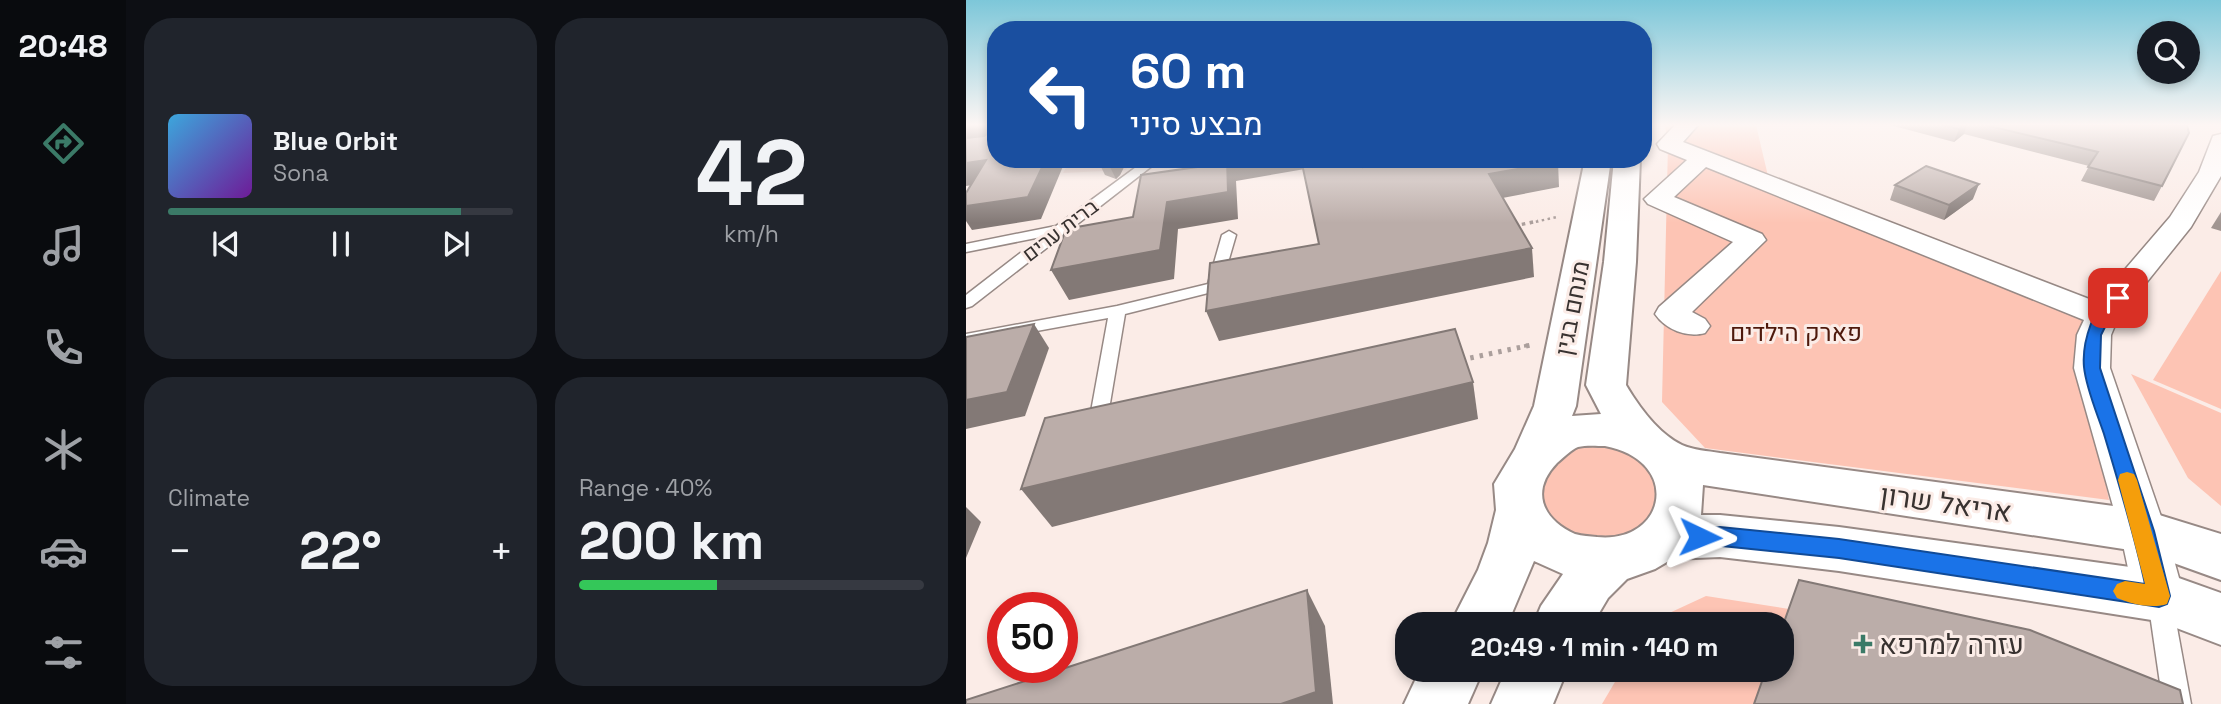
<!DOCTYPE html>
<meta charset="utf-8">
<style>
:root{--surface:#171b24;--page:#20242c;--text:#f1f3f6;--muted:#9ea1a6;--line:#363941;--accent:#3b7a67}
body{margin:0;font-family:"Space Grotesk",Heebo,sans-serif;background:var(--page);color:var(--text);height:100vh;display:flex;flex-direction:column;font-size:26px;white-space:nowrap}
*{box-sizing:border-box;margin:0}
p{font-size:23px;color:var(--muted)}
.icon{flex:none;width:38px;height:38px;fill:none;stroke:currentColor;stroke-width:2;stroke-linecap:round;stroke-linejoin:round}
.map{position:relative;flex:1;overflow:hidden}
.sheet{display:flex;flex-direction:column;gap:18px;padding:18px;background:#0d0f14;width:840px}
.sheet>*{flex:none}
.top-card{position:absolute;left:21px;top:21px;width:665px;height:147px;border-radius:28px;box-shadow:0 4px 10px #0003;background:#1a4fa0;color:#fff;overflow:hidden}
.fabs{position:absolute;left:1171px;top:21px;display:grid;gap:14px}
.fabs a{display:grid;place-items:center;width:63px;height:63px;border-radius:50%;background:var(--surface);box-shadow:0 4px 10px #0003;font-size:35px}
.speed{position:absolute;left:21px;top:592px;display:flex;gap:14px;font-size:35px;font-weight:700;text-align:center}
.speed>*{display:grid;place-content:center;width:91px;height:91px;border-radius:50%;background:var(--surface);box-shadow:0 4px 10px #0003;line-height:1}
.speed .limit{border:10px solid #d22;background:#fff;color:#111}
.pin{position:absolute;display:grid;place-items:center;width:60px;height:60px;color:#fff;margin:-30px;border-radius:14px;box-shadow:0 4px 10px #0006}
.me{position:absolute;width:77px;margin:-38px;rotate:92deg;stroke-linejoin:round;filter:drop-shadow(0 0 5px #0008)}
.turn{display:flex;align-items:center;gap:24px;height:147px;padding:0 28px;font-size:32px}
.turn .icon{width:91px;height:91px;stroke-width:2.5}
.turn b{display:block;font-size:49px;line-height:60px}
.big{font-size:52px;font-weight:700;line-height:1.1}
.sheet .widget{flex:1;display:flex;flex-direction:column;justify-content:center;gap:10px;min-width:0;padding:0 24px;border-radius:28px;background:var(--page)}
.sheet .dial{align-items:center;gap:0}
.dial b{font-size:91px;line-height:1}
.song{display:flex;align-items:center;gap:21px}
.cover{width:84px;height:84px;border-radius:10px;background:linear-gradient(135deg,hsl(200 70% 55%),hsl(280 70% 35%))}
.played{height:7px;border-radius:4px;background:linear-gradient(90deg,var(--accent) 85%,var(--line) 85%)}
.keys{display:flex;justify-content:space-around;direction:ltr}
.heat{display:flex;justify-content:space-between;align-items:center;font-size:38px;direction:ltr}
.charge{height:10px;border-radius:5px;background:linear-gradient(90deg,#34c759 40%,var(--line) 0)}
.sheet .tiles{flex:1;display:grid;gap:18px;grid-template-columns:repeat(2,1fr)}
.trip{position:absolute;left:429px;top:612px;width:399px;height:70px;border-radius:28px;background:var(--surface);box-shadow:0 4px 10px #0003;font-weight:700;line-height:70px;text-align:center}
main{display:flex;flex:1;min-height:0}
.menu{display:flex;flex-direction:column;width:126px;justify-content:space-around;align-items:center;background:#090b0e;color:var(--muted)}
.menu .icon{width:49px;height:49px}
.menu .on{color:var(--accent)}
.menu b{font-size:32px;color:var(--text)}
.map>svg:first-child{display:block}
.built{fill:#f5ddd7}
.green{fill:#fdc4b4}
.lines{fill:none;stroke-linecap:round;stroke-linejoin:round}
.lane-casing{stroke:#978985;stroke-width:3}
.street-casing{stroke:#978985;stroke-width:3}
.secondary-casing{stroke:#978985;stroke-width:4}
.path-far2{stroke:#ab9f9c;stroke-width:2.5;stroke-dasharray:2.5 3.5;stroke-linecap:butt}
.path-far1{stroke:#ab9f9c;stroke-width:3.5;stroke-dasharray:3.5 4.5;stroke-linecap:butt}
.path{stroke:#ab9f9c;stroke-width:5;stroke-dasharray:3.5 6;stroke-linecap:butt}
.lane{fill:#fff;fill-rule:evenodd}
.street{fill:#fff;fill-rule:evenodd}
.secondary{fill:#fff;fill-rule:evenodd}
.wall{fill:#a19591}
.shaded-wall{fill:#837976}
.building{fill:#bbada9;stroke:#837976;stroke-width:2}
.route{fill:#1a73e8;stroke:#114b97;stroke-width:2}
.slow{fill:#f59e0b}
.poi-dot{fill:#3b7a67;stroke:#fbece7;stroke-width:2.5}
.labels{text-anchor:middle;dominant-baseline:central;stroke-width:6;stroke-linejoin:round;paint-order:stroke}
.far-street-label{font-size:21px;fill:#383230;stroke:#fbece7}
.street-label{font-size:24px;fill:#383230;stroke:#fbece7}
.park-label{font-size:24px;fill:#4e190c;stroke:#fbece7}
.near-street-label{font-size:28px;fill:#383230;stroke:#fbece7}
.near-poi-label{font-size:28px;fill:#383230;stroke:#fbece7;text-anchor:start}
</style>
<main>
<nav class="menu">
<b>20:48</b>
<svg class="icon on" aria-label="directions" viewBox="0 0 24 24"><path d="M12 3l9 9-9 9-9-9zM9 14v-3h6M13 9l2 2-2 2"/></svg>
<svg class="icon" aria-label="music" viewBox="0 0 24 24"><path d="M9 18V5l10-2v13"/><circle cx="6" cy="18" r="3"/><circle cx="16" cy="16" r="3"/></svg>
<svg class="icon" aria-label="phone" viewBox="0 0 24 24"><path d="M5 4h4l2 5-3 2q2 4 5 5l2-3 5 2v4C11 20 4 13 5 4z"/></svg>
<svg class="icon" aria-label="climate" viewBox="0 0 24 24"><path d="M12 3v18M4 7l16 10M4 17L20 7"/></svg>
<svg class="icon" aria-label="car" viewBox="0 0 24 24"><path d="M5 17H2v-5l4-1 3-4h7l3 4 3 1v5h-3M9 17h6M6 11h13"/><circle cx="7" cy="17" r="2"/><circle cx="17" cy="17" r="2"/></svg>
<svg class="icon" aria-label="filters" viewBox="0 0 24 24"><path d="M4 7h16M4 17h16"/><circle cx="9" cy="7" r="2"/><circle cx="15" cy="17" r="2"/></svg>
</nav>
<section class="sheet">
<div class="tiles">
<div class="widget">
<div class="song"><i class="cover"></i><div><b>Blue Orbit</b><p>Sona</p></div></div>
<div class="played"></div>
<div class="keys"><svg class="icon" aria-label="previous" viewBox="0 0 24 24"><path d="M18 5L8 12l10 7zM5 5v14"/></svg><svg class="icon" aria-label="pause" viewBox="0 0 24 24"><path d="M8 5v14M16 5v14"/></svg><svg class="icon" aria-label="next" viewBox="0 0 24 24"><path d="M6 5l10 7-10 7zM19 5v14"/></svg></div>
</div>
<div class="widget dial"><b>42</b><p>km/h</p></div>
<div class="widget"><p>Climate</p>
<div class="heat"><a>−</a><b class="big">22°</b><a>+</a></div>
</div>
<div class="widget"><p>Range · 40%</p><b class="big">200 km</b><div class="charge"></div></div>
</div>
</section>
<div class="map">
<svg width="1255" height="704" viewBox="0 0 1255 704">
<rect width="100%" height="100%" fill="#fbece7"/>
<!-- built -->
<polygon class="built" points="105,159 173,159 159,170 97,173"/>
<!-- green -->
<g class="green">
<polygon points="699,125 790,125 802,176 1125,305 1114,358 1143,500 739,448 696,402 702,144"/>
<polygon points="1255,271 1255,409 1187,380"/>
<polygon points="1165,374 1255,413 1255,506 1222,478"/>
<path d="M654,442L701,472L679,537L611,541C602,533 590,525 582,516C560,492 589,450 616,445C628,442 642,443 654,442Z"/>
<polygon points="740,596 823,609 816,630 816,625 684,625 686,621"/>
<polygon points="656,670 801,670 789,704 636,704"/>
</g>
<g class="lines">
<defs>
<g id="lane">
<polygon points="181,159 195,159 6,306 0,308 0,295 75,237 0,252 0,244 90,226"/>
<polygon points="263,231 270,235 254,290 159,314 139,433 132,435 125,433 122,428 142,318 0,344 0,334 151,306 242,284 256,235"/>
<polygon points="1194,589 1203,592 1206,600 1225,704 1197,704 1182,600 1185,592"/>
</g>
<path id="street" d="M709,125H732L717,142L1131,302L1204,217L1233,172L1247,136L1255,134V176L1225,227L1152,318L1145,335L1144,368L1200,531L1218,596L1211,612L1193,619L1175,612L1168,596L1154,531L1108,368L1111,335L1118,320L740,167L708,197L796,234L800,240L726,312L739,319L744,326L739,333C721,338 700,330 689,314L693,307L767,242L682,204L678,199L721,160L694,149L691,144Z"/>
<g id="secondary">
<path d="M619,159H645L610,406L606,416L635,414L620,385L638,262L648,159H674L670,262L660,385C673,407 693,434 716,445C727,450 742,451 754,453L1177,510L1255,534V580L1177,552L737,485L735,515H754L873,527L1193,571L1255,593V645L1192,621L873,571L754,557L706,559L689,569L661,579L642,598L626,625H567L575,606L597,574L568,561L541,625H484L512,570L522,543L530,510L528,484L549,449L568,406ZM639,446C717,461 700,544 631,537C624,536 616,536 609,534C576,519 564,491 591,463C597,458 605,450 612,447C620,445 631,446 639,446Z"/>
<polygon points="454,670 517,670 502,704 438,704"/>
<polygon points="540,670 601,670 587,704 525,704"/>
</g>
</defs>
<!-- lane casing -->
<use href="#lane" class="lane-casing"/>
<!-- street casing -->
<use href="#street" class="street-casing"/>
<!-- secondary casing -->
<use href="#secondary" class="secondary-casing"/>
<!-- path-far2 -->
<polyline class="path-far2" points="564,223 591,217"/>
<!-- path-far1 -->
<g class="path-far1">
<polyline points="548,226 572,221"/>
<polyline points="558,346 565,345"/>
</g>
<!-- path -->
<polyline class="path" points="495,360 565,345"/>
<!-- lane -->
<use href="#lane" class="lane"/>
<!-- street -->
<use href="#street" class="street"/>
<!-- secondary -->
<use href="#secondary" class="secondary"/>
</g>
<!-- wall -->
<g class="wall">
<polygon points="924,125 1221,125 1196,186 1188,201 1115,181 1123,166 998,134 988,142"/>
<polygon points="131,159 162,159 154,175 150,179 139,175"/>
<polygon points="929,185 1007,199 978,220 924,200"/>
<polygon points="1255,212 1255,231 1245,228"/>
</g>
<!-- shaded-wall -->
<g class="shaded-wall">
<polygon points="0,125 24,125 30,135 0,142"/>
<polygon points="998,125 1001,125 998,134 988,142 993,129"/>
<polygon points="80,159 100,159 75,219 6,230 0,221 0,206"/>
<polygon points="140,159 162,159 154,175 150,179"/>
<polygon points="261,159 336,159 339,169 270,181 272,219 212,229 208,279 103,300 85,270 201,202"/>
<polygon points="20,160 33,181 0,186 0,163"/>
<polygon points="592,162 593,187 526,200 523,174"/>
<polygon points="1013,184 1007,199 978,220 983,205"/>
<polygon points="566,248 568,277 253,341 240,311"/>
<polygon points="68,324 83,348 59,416 0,429 0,400"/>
<polygon points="507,382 512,419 86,527 55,489"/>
<polygon points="0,507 15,522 0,558"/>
<polygon points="341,590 359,626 367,704 315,704"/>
</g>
<!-- building -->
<g class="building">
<polygon points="21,125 30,125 30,159 80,159 62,197 0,206 0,193 20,160 0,163 0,138 18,136 21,134"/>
<polygon points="977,125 998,125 993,129"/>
<polygon points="1019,125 1221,125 1223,133 1196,186 1122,167 1132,152"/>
<polygon points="232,159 261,159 262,192 201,202 194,250 85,270 100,229 167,217 175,175 231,167"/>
<polygon points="335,159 395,159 397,167 446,159 590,159 592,162 523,174 566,248 240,311 244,263 353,244"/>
<polygon points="960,166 1013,184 983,205 929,185"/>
<polygon points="68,324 41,392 0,400 0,337"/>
<polygon points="489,329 507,382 55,489 79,418"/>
<polygon points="833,580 1064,630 1214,690 1217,704 788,704 800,670 816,670 816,628"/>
<polygon points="341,590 350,692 315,704 0,704 0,700"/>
</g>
<!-- sky -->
<linearGradient id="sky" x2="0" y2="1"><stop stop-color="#7dc7d9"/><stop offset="0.56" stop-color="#fdf6f4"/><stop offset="1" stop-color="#fdf6f4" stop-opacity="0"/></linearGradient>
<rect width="1255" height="223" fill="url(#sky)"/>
<!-- route -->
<path class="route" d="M1152,293L1159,298L1144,317L1135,335L1134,368L1188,531L1204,596L1201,604L1193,607L873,558L727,543L724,537L727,530L754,527L873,539L1179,584C1168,533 1153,484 1138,434C1131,413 1120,388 1118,367C1116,345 1127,299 1152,293Z"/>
<!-- slow -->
<path class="slow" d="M1161,472L1168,474L1171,480L1204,596L1201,604C1187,609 1165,604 1151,598L1147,591L1151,584L1159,581L1179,584L1152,480L1154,474Z"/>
<!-- markers -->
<path class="poi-dot" d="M893.5 633.5h7v7h7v7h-7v7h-7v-7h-7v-7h7z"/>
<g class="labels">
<!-- far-street labels -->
<g class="far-street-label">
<text transform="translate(94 230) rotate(-37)">ברית ערים</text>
</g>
<!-- street labels -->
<g class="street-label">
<text transform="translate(606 308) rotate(-79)">מנחם בגין</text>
</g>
<!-- park labels -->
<g class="park-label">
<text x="830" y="332">פארק הילדים</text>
</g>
<!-- near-street labels -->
<g class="near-street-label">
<text transform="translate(980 503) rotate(8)">אריאל שרון</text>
</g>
<!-- near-poi labels -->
<g class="near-poi-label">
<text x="913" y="644">עזרה למרפא</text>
</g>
</g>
</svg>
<div class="fabs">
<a><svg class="icon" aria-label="search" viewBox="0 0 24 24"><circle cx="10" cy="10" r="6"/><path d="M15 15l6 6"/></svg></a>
</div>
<div class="speed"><div class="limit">50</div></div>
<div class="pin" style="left:1152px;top:298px;background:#d93025"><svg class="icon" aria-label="arrive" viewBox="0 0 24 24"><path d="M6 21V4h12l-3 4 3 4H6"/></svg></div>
<svg class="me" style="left:734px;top:537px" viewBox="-20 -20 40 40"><path d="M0-17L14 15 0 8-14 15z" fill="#1a73e8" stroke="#fff" stroke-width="4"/></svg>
<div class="trip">20:49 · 1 min · 140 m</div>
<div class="top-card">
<div class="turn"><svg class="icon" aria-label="left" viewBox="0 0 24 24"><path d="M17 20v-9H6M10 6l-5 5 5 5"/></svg><div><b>60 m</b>מבצע סיני</div></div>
</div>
</div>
</main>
